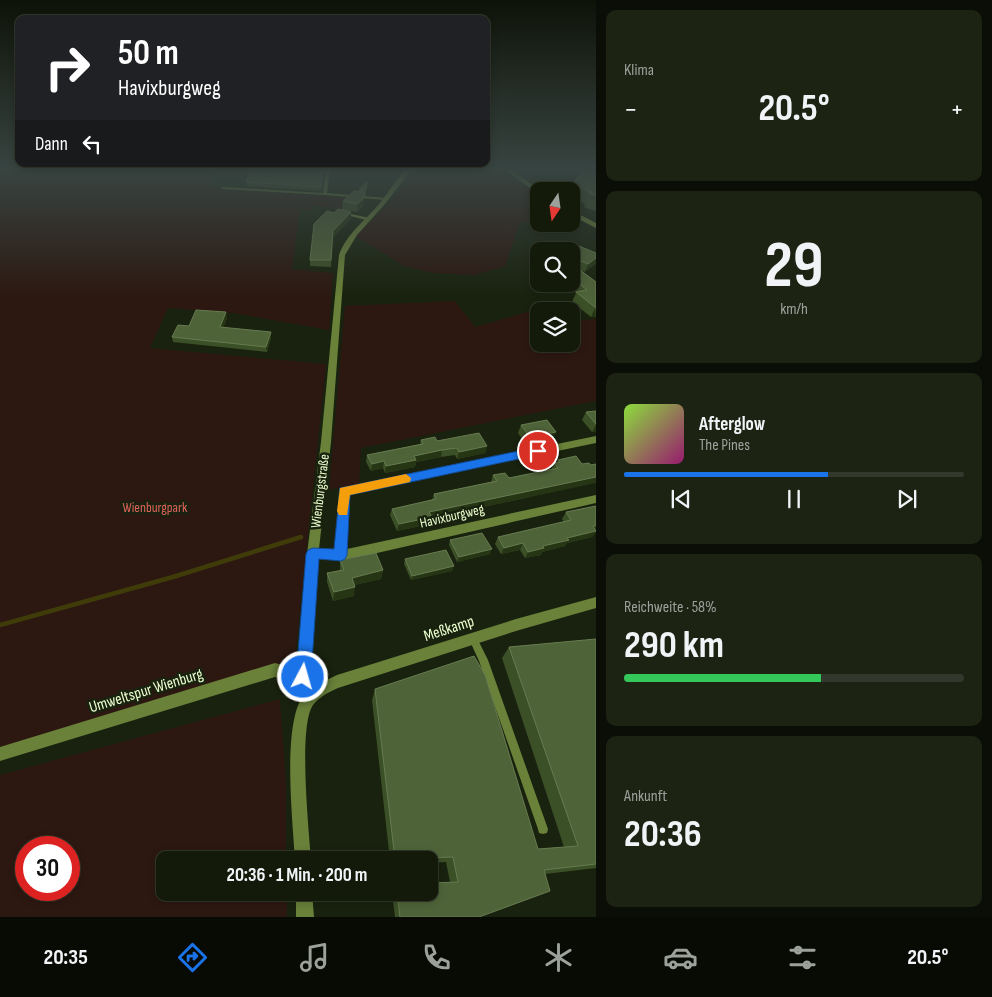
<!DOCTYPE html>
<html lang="de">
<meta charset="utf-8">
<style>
:root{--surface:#131a0a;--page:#1c2313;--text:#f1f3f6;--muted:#9da19c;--line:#32382b;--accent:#1a73e8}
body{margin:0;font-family:"Sofia Sans Condensed",sans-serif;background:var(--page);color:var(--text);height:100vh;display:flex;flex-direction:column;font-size:19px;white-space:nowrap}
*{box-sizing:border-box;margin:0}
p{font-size:16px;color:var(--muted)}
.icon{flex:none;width:28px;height:28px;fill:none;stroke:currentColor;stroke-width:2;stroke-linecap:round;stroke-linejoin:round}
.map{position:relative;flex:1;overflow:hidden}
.drawer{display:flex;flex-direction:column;gap:10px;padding:10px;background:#0a0e06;width:396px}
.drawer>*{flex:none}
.top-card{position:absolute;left:15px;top:15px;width:475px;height:152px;border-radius:10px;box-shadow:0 2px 8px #0003,0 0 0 1px var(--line);background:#202124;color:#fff;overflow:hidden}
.needle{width:32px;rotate:193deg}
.controls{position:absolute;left:530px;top:182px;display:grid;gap:10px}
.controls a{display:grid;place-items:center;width:50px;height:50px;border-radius:10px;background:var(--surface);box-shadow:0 2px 8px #0003,0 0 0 1px var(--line);font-size:25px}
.speed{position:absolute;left:15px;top:836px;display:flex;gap:10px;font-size:25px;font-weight:700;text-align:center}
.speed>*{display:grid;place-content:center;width:65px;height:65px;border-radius:50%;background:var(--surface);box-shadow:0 2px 8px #0003,0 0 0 1px var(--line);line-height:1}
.speed .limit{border:8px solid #d22;background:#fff;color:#111}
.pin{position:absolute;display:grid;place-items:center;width:42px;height:42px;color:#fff;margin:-21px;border:2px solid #fff;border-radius:50%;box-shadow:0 1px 5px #0007}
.me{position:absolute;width:55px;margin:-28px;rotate:6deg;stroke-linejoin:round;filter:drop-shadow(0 0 4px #0008)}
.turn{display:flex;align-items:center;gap:18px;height:105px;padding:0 20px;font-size:22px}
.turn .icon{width:65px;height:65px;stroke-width:2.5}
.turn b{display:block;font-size:35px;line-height:42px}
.then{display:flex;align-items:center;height:48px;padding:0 20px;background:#0003;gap:10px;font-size:19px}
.big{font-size:38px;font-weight:700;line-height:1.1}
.drawer .tile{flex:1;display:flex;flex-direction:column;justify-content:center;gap:8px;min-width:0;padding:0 18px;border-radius:10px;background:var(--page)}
.drawer .dial{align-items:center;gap:0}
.dial b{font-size:65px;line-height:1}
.song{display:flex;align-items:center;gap:15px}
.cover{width:60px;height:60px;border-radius:8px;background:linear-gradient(135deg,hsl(90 70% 55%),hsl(320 70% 35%))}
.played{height:5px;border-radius:2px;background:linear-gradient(90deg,var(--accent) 60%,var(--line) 60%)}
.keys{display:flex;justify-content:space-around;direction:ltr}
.heat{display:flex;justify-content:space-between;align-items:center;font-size:28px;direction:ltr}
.charge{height:8px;border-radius:4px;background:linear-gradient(90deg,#34c759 58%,var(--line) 0)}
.trip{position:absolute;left:156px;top:851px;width:282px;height:50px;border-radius:10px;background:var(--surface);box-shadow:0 2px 8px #0003,0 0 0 1px var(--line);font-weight:700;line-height:50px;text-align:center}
.tab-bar{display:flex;height:80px;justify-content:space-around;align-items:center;background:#080a04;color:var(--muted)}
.tab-bar .icon{width:35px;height:35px}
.tab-bar .on{color:var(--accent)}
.tab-bar b{font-size:22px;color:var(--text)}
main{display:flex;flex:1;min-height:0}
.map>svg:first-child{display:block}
.green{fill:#2c1811;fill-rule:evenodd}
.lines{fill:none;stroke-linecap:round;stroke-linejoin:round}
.stream{stroke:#3f3c0a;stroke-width:4.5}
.lane{fill:#698139;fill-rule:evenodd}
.street{fill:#698139;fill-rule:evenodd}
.wall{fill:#3c5027}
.shaded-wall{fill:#263615}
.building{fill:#4f6339;stroke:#677b50}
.route{fill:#1a73e8;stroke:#114b97}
.slow{fill:#f59e0b}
.labels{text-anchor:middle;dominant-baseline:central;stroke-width:5;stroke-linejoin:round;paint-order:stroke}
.street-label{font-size:14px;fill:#ebffcf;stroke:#19220e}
.park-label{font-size:14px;fill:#de625c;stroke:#19220e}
.near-street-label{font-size:16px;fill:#ebffcf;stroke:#19220e}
</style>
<main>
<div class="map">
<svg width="596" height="917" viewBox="0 0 596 917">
<rect width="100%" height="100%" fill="#19220e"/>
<!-- green -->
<g class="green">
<polygon points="0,169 217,169 210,187 351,198 339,210 315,205 309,211 300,209 292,269 333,273 329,330 233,313 168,308 150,348 326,364 295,659 0,750"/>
<polygon points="415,169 501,169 539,194 539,222 520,222 505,266 474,275 433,273 404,266 356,236 391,201"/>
<polygon points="455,301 475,327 531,311 539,317 539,344 571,344 571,321 596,319 596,401 361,448 359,484 329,490 345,306"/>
<path d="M280,699L286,783V860H165V892L287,893V917H0V775ZM26,848H69V890H26Z"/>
</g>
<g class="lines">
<!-- stream -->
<polyline class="stream" points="0,625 173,577 301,537"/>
<!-- lane -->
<g class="lane">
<polygon points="326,169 330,169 327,193 386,198 388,199 386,200 325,195 223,189 221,188 223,187 323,193"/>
<polygon points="342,212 370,218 370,219 366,220 342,214"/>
<polygon points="473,635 476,636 488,660 548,829 547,833 543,834 539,833 538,829 479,661 469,639 470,636"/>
</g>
<!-- street -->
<g class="street">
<path d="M406,169H412L385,204L357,235L345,255L331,442L319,549L336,550L339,491L340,488L596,436V443L349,494L347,549L596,495V503L355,558L341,560L318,559L310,675L316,685L337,675L516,619L596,597V608L516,631L338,688C329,692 319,697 313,705C298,726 309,831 311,860H295C293,822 281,721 305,693L299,683L275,677L0,761V747L275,663L297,669L307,554L321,442L339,255C347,233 365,221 380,203C389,192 396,179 406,169Z"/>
<polygon points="504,169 510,169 541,191 537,193"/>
<polygon points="571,210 596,223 596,228 571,215"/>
<polygon points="296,892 312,892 314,917 296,917"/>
</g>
</g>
<!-- wall -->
<g class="wall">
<polygon points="324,169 321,191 247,186 246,182"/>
<polygon points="596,175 596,211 584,207 585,204 571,199 571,191 568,191 570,184"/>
<polygon points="367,181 363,206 357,212 346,210 351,212 351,218 333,238 331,267 310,266 310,260 334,213 342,210 343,201 359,191 359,190"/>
<polygon points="571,251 596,253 585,272 579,269 596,282 596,317 591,317 572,302 576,293 564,284 571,284"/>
<polygon points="227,318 223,328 271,338 267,352 173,342 172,337 189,326"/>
<polygon points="596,411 596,431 592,432 582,420 586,412"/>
<polygon points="521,425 553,440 526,445 518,433"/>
<polygon points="421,440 437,441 487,446 485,453 457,459 455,455 441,457 416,462 415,467 385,473 383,468 371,471 366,462 367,455 420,444"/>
<polygon points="576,456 530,497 431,518 430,524 397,531 390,515 392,509 432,500 434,494 491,482 493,475 509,478 551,470 554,463 557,463 558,460"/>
<polygon points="596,506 596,532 592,537 567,543 565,546 542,552 541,555 525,558 520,550 501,554 495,544 498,537 564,522 562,519 566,512"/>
<polygon points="450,540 490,554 457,562 449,545"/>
<polygon points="405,559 454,566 452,571 411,580 404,564"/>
<polygon points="340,560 383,570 381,579 354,585 354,596 333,601 327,582 327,573 340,570"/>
<polygon points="596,639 596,868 545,874 479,917 395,917 392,892 430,892 450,882 446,862 430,863 430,860 390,860 372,700 375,689 538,849 564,847 502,658 509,647"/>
</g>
<!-- shaded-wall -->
<g class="shaded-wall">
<polygon points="365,192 363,206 357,212 357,204"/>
<polygon points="351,212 351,218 333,238 331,267 333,231"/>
<polygon points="596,258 596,264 585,272 588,264"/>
<polygon points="595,308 596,317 591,317"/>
<polygon points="226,312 227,318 221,333 220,327"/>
<polygon points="271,332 271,338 267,352 266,347"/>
<polygon points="596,425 596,431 592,432"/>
<polygon points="556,432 553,440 526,445 530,437"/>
<polygon points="487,446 485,453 457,459 459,452"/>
<polygon points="442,450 441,457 416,462 415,467 385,473 386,466 414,456"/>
<polygon points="384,461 383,468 371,471 372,464"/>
<polygon points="596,477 596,483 431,518 430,524 397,531 399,524 429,512"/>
<polygon points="593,526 596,526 596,532 592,537 567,543 565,546 542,552 541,555 525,558 528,552 543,546 567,538"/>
<polygon points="523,543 520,550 501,554 504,548"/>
<polygon points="492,549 490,554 457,562 459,557"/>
<polygon points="454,566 452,571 411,580 412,576"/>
<polygon points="383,570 381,579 351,586 352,578"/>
<polygon points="355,587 354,596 333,601 334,592"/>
</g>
<!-- building -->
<g class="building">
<polygon points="252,169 324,169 321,187 246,182"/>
<polygon points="585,171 596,175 596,196 589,193 592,192 570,184"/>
<polygon points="367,181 366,190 359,190"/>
<polygon points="354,191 365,192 364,198 357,204 343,201"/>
<polygon points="338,209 351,212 333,231 331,260 310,260 314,224 327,211 334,213"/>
<polygon points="579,246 596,253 596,258 588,264 571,257 571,251"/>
<polygon points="571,263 596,282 596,308 576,292 587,290 571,277"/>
<polygon points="196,310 226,312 220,327 271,332 266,347 172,337 178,325 189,326"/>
<polygon points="596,411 596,424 586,412"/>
<polygon points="547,420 556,432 530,437 521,425"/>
<polygon points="479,433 487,446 459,452 457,448 442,450 414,456 416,460 386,466 384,461 372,464 367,455 423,444 421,440 435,437 437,441"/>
<polygon points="576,456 582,464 589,463 591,465 596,464 596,477 429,512 432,517 399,524 392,509 436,499 434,494 497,481 493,475 505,473 509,478 558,468 554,463 560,462 558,460"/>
<polygon points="596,506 596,526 593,526 596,531 567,538 569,540 543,546 544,548 528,552 523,543 504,548 498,537 571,520 566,512"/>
<polygon points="482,533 492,549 459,557 450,540"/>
<polygon points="446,550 454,566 412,576 405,559"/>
<polygon points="376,553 383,570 352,578 355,587 334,592 327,573 344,570 340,560"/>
<polygon points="596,639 596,864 544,870 550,891 479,917 400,917 397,892 430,892 430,883 458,882 453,857 395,859 375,689 474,656 485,675 538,849 578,846 509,647"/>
</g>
<!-- sky -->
<linearGradient id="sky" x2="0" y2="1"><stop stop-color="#0e1308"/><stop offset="0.57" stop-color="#384441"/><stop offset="1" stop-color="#384441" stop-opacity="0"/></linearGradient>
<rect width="596" height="297" fill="url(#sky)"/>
<!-- route -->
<polygon class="route" points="538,447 543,451 542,454 350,495 347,555 345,559 341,561 319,559 311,677 309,682 303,684 298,682 296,677 306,554 308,550 313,548 334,549 340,488"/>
<!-- slow -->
<polygon class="slow" points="406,474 411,478 410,482 350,495 347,515 339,515 337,511 340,488"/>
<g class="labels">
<!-- street labels -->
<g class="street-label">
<text transform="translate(320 491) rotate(-83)">Wienburgstraße</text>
<text transform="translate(452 516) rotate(-13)">Havixburgweg</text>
</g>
<!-- park labels -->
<g class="park-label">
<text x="155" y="507">Wienburgpark</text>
</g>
<!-- near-street labels -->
<g class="near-street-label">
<text transform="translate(449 629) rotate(-18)">Meßkamp</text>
<text transform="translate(146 691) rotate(-17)">Umweltspur Wienburg</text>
</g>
</g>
</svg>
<div class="controls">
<a><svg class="needle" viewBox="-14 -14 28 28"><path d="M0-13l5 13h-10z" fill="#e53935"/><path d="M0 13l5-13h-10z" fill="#9da19c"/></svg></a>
<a><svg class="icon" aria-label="search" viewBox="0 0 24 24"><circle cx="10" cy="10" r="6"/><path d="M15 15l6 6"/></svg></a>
<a><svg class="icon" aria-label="layers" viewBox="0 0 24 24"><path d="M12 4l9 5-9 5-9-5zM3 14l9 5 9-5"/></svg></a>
</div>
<div class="speed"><div class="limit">30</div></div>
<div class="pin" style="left:538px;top:451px;background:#d93025"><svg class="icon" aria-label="arrive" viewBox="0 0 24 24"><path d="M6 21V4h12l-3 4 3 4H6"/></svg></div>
<svg class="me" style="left:303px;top:677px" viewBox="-20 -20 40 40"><circle r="17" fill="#1a73e8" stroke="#fff" stroke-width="3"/><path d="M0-11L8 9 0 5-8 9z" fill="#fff"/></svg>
<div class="trip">20:36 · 1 Min. · 200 m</div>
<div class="top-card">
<div class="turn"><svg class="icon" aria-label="right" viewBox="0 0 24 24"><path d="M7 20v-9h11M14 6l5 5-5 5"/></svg><div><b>50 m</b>Havixburgweg</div></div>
<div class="then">Dann<svg class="icon" aria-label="left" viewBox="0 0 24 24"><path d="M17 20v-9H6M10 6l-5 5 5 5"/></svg></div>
</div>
</div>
<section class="drawer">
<div class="tile"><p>Klima</p>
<div class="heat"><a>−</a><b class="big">20.5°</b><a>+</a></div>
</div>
<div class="tile dial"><b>29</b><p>km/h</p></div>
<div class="tile">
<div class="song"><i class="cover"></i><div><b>Afterglow</b><p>The Pines</p></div></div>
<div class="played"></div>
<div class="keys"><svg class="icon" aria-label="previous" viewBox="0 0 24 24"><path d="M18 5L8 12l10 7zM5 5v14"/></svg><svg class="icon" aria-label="pause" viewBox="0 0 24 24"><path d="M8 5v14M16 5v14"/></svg><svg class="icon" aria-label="next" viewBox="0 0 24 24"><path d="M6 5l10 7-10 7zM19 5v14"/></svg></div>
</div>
<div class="tile"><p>Reichweite · 58%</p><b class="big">290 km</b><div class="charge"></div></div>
<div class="tile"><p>Ankunft</p><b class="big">20:36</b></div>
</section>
</main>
<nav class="tab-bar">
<b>20:35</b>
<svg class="icon on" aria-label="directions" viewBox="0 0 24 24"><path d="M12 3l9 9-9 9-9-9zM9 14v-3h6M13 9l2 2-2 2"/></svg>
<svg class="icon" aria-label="music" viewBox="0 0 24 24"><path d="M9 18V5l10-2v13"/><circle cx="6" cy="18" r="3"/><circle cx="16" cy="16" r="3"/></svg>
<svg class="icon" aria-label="phone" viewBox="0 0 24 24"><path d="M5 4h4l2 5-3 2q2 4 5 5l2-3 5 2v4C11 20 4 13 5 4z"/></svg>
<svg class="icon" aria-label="climate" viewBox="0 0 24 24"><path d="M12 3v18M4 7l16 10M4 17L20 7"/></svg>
<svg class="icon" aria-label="car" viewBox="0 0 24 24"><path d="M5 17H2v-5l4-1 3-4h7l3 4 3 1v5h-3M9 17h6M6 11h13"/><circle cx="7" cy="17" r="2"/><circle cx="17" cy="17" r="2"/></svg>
<svg class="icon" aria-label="filters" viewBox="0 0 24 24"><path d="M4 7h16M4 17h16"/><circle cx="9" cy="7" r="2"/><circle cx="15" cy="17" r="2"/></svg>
<b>20.5°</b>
</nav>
